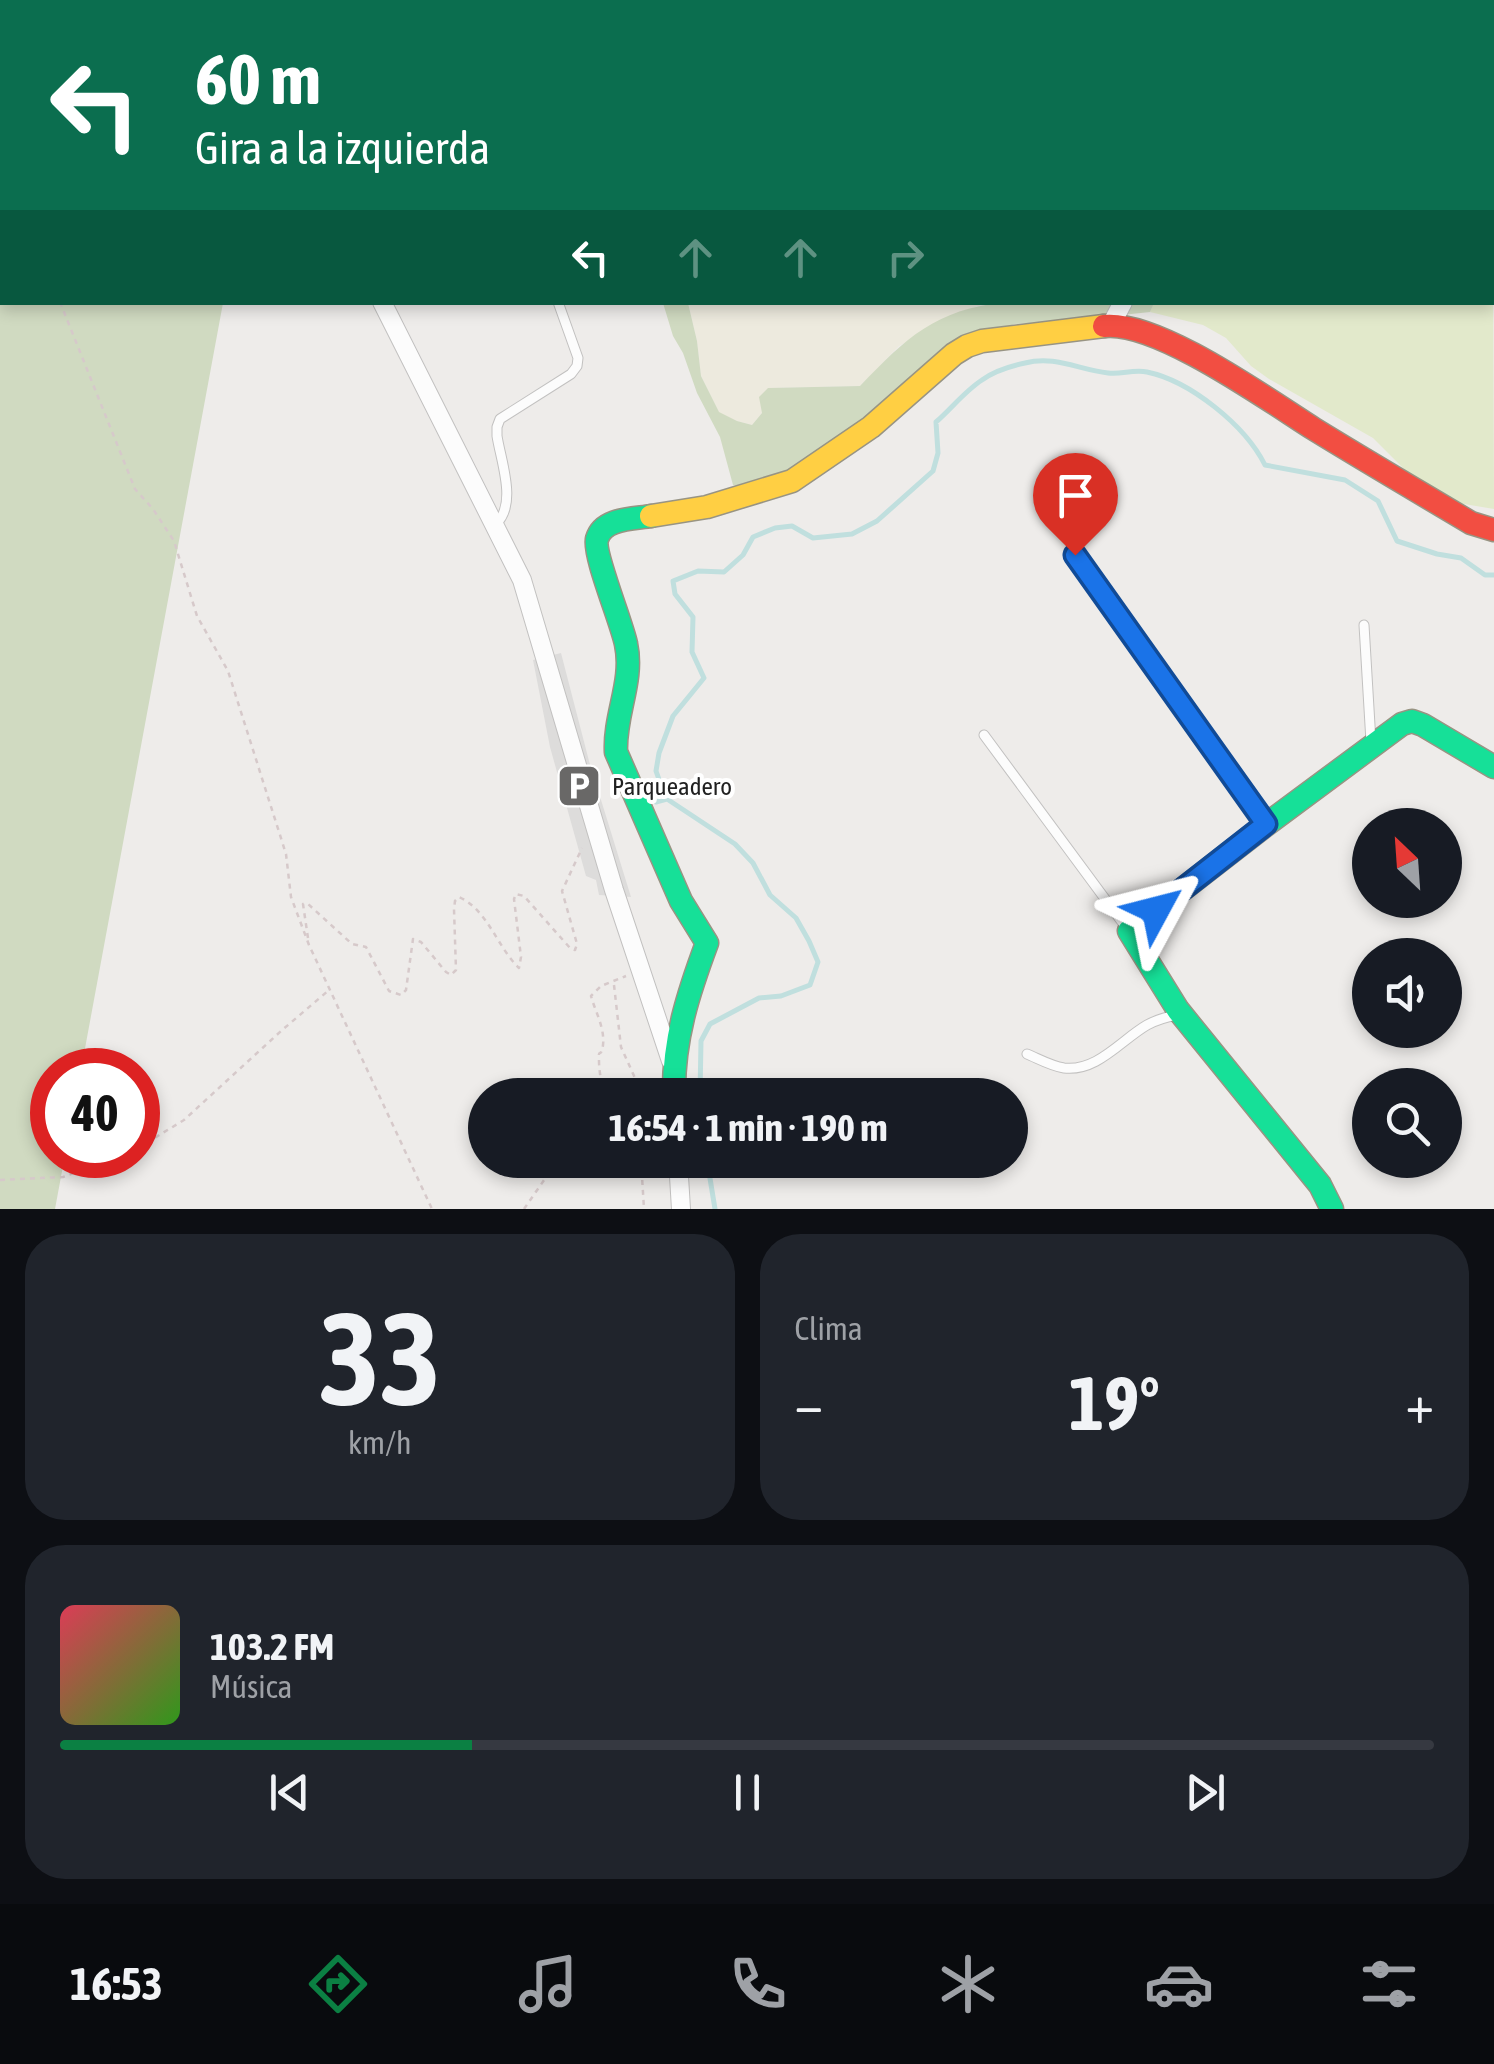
<!DOCTYPE html>
<html lang="es">
<meta charset="utf-8">
<style>
:root{--surface:#171b24;--page:#20242c;--text:#f1f3f6;--muted:#9ea1a6;--line:#363941;--accent:#0b8043}
body{margin:0;font-family:"Asap Condensed",sans-serif;background:var(--page);color:var(--text);height:100vh;display:flex;flex-direction:column;font-size:38px;white-space:nowrap}
*{box-sizing:border-box;margin:0}
p{font-size:32px;color:var(--muted)}
.icon{flex:none;width:55px;height:55px;fill:none;stroke:currentColor;stroke-width:2;stroke-linecap:round;stroke-linejoin:round}
.map{position:relative;height:1209px;overflow:hidden}
.side{display:flex;flex-direction:column;gap:25px;padding:25px;background:#0d0f14;flex:1}
.side>*{flex:none}
.hud{position:absolute;left:0px;top:0px;width:1495px;height:305px;box-shadow:0 5px 15px #0003;background:#0b6e4f;color:#fff;overflow:hidden}
.needle{width:65px;rotate:335deg}
.buttons{position:absolute;left:1352px;top:808px;display:grid;gap:20px}
.buttons a{display:grid;place-items:center;width:110px;height:110px;border-radius:50%;background:var(--surface);box-shadow:0 5px 15px #0003;font-size:50px}
.speed{position:absolute;left:30px;top:1048px;display:flex;gap:20px;font-size:50px;font-weight:700;text-align:center}
.speed>*{display:grid;place-content:center;width:130px;height:130px;border-radius:50%;background:var(--surface);box-shadow:0 5px 15px #0003;line-height:1}
.speed .limit{border:15px solid #d22;background:#fff;color:#111}
.pin{position:absolute;display:grid;place-items:center;width:85px;height:85px;color:#fff;margin:-102px -42px;border-radius:50% 50% 50% 0;rotate:-45deg;box-shadow:0 0 10px #0007}
.pin .icon{rotate:45deg}
.me{position:absolute;width:110px;margin:-55px;rotate:52deg;stroke-linejoin:round;filter:drop-shadow(0 0 8px #0008)}
.turn{display:flex;align-items:center;gap:35px;height:210px;padding:0 30px;font-size:45px}
.turn .icon{width:130px;height:130px;stroke-width:2.5}
.turn b{display:block;font-size:70px;line-height:85px}
.lanes{display:flex;align-items:center;height:95px;padding:0 30px;background:#0003;justify-content:center;gap:50px;direction:ltr}
.lanes .off{opacity:.35}
.big{font-size:75px;font-weight:700;line-height:1.1}
.side .widget{flex:1;display:flex;flex-direction:column;justify-content:center;gap:15px;min-width:0;padding:0 35px;border-radius:40px;background:var(--page)}
.side .dial{align-items:center;gap:0}
.dial b{font-size:130px;line-height:1}
.song{display:flex;align-items:center;gap:30px}
.cover{width:120px;height:120px;border-radius:15px;background:linear-gradient(135deg,hsl(350 70% 55%),hsl(110 70% 35%))}
.played{height:10px;border-radius:5px;background:linear-gradient(90deg,var(--accent) 30%,var(--line) 30%)}
.keys{display:flex;justify-content:space-around;direction:ltr}
.heat{display:flex;justify-content:space-between;align-items:center;font-size:55px;direction:ltr}
.side .tiles{flex:1;display:grid;gap:25px;grid-template-columns:1fr 1fr}
.widget:last-child{grid-column:span 2}
.trip{position:absolute;left:468px;top:1078px;width:560px;height:100px;border-radius:50px;background:var(--surface);box-shadow:0 5px 15px #0003;font-weight:700;line-height:100px;text-align:center}
.tab-bar{display:flex;height:160px;justify-content:space-around;align-items:center;background:#090b0e;color:var(--muted)}
.tab-bar .icon{width:70px;height:70px}
.tab-bar .on{color:var(--accent)}
.tab-bar b{font-size:45px;color:var(--text)}
.map>svg:first-child{display:block}
.religious{fill:#dddcdb}
.farmland{fill:#edeade}
.grass{fill:#e2e9cb}
.forest{fill:#d0dac1}
.lines{fill:none;stroke-linecap:round;stroke-linejoin:round}
.stream{stroke:#c0dfde;stroke-width:5}
.lane-casing{stroke:#c2c1c0;stroke-width:11}
.street-casing{stroke:#c2c1c0;stroke-width:20}
.fast-casing{stroke:#989483;stroke-width:25}
.slow-casing{stroke:#989483;stroke-width:25}
.jam-casing{stroke:#989483;stroke-width:25}
.path{stroke:#d6c9ca;stroke-width:2.5;stroke-dasharray:5 5;stroke-linecap:butt}
.lane{stroke:#fcfcfc;stroke-width:9}
.street{stroke:#fcfcfc;stroke-width:18}
.fast{stroke:#16e098;stroke-width:22}
.slow{stroke:#ffcf43;stroke-width:22}
.jam{stroke:#f24e42;stroke-width:22}
.route-casing{stroke:#114b97;stroke-width:25}
.route{stroke:#1a73e8;stroke-width:18}
.labels{text-anchor:middle;dominant-baseline:central;stroke-width:8;stroke-linejoin:round;paint-order:stroke}
.poi-label{font-size:25px;fill:#212121;stroke:#fff;text-anchor:start}
</style>
<div class="map">
<svg width="1494" height="1209" viewBox="0 0 1494 1209">
<rect width="100%" height="100%" fill="#eeecea"/>
<!-- religious -->
<polygon class="religious" points="561,653 589,761 631,897 599,895 596,880 586,876 550,747 533,660"/>
<!-- farmland -->
<g class="farmland">
<polygon points="672,0 1138,0 1138,2 674,2"/>
<polygon points="688,303 1005,303 977,306 899,346 860,386 768,388 762,413 752,425 737,421 719,413 701,376 697,341"/>
</g>
<!-- grass -->
<polygon class="grass" points="1493,251 1494,509 1458,503 1411,476 1373,438 1269,379 1251,366 1226,338 1203,325 1150,312 1154,302 1492,302"/>
<!-- forest -->
<g class="forest">
<polygon points="0,0 287,0 285,2 2,2 2,302 223,303 81,1070 52,1070 52,1155 65,1155 55,1209 0,1209"/>
<path d="M1005,302L1154,303L1150,312L1076,320L1015,324L997,330L870,426L754,489L733,485L720,437L697,393L683,353L673,336L663,303H688L697,341L701,376L719,412L737,421L752,425L762,413L759,397L768,388L860,386C907,337 935,310 1005,302Z"/>
</g>
<g class="lines">
<!-- stream -->
<g class="stream">
<path d="M700,1095L701,1041L710,1024L759,998L781,996L810,985L818,962L809,941L796,918L770,895L753,863L735,844L667,799L656,802L654,797L659,794L661,785L656,771L659,753L673,716L704,678L692,652L693,617L675,594L673,581L698,571L724,572L743,555L753,537L775,528L792,526L813,538L852,534L877,521L933,471L938,453L936,422C951,409 965,391 982,380C993,372 1011,366 1025,363C1055,355 1079,370 1108,373C1121,375 1133,369 1147,372C1190,381 1245,425 1265,465L1345,480L1378,501L1397,541L1437,554L1461,558L1485,575H1494"/>
<polyline points="707,1160 715,1209"/>
</g>
<defs>
<g id="lane">
<path d="M495,525C518,505 501,462 497,436V427L500,419L571,374L577,366L578,358L558,302"/>
<polyline points="1075,555 1265,821"/>
<polyline points="1364,625 1371,742"/>
<polyline points="984,735 1128,930"/>
<path d="M1027,1054C1039,1059 1051,1066 1064,1068C1097,1072 1121,1040 1147,1025C1156,1020 1166,1017 1177,1015"/>
</g>
<g id="street">
<polyline points="1186,0 1186,2"/>
<polyline points="251,2 251,0"/>
<polyline points="382,302 522,580 614,890 671,1061"/>
<polyline points="1111,325 1123,302"/>
<polyline points="678,1160 681,1209"/>
</g>
<g id="fast">
<path d="M651,516C633,519 603,518 597,539C593,554 622,623 626,644C634,681 614,715 616,752L681,901L707,943C688,994 673,1040 674,1095"/>
<polyline points="1332,1209 1320,1185 1178,1010 1129,931 1267,824 1402,724 1412,721 1423,725 1494,767"/>
</g>
<polyline id="slow" points="651,516 707,507 792,481 871,427 954,354 967,346 982,341 1104,326"/>
<path id="jam" d="M1104,326C1157,320 1268,400 1314,429C1366,461 1419,492 1471,523L1494,530"/>
</defs>
<!-- lane casing -->
<use href="#lane" class="lane-casing"/>
<!-- street casing -->
<use href="#street" class="street-casing"/>
<!-- fast casing -->
<use href="#fast" class="fast-casing"/>
<!-- slow casing -->
<use href="#slow" class="slow-casing"/>
<!-- jam casing -->
<use href="#jam" class="jam-casing"/>
<!-- path -->
<g class="path">
<polyline points="0,154 2,161"/>
<polyline points="60,302 135,489 153,509 174,541 197,616 228,671 286,854 291,897 309,945 432,1209"/>
<path d="M308,938L303,904H308L352,944L366,947L389,991L401,995L406,990L413,939L421,942L446,972L451,975L456,970L454,909L455,901L459,897C488,910 497,947 519,968L521,957L514,899L516,894L524,896L570,948L575,950L577,944L562,891L582,848"/>
<polyline points="614,985 621,1047 635,1078 637,1095"/>
<path d="M600,1095C603,1083 599,1074 599,1061C598,1046 601,1060 603,1045C605,1028 595,1011 591,996L601,986L626,976"/>
<polyline points="138,1148 184,1120 281,1031 329,990"/>
<polyline points="641,1160 644,1209"/>
<polyline points="0,1180 63,1177 122,1155"/>
<polyline points="524,1209 558,1160"/>
</g>
<!-- lane -->
<use href="#lane" class="lane"/>
<!-- street -->
<use href="#street" class="street"/>
<!-- fast -->
<use href="#fast" class="fast"/>
<!-- slow -->
<use href="#slow" class="slow"/>
<!-- jam -->
<use href="#jam" class="jam"/>
</g>
<g class="lines">
<defs>
<polyline id="route" points="1075,555 1266,824 1156,910"/>
</defs>
<!-- route casing -->
<use href="#route" class="route-casing"/>
<!-- route -->
<use href="#route" class="route"/>
</g>
<!-- icons -->
<defs>
<symbol id="parking-square" viewBox="-11 -11 22 22"><rect x="-9" y="-9" width="18" height="18" rx="4" fill="#696867" stroke="#fff"/><path d="M-3.5-5.5H1a3.5 3.5 0 0 1 0 7H-1V5.5H-3.5ZM-1-3.4V-.6H.8a1.4 1.4 0 0 0 0-2.8Z" fill="#fff"/></symbol>
</defs>
<g fill-rule="evenodd">
<use href="#parking-square" x="554" y="761" width="50" height="50"/>
</g>
<g class="labels">
<!-- poi labels -->
<g class="poi-label">
<text x="612" y="786">Parqueadero</text>
</g>
</g>
</svg>
<div class="buttons">
<a><svg class="needle" viewBox="-14 -14 28 28"><path d="M0-13l5 13h-10z" fill="#e53935"/><path d="M0 13l5-13h-10z" fill="#9ea1a6"/></svg></a>
<a><svg class="icon" aria-label="sound" viewBox="0 0 24 24"><path d="M4 9h4l5-4v14l-5-4H4zM17 9q2 3 0 6"/></svg></a>
<a><svg class="icon" aria-label="search" viewBox="0 0 24 24"><circle cx="10" cy="10" r="6"/><path d="M15 15l6 6"/></svg></a>
</div>
<div class="speed"><div class="limit">40</div></div>
<div class="pin" style="left:1075px;top:555px;background:#d93025"><svg class="icon" aria-label="arrive" viewBox="0 0 24 24"><path d="M6 21V4h12l-3 4 3 4H6"/></svg></div>
<svg class="me" style="left:1156px;top:910px" viewBox="-20 -20 40 40"><path d="M0-17L14 15 0 8-14 15z" fill="#1a73e8" stroke="#fff" stroke-width="4"/></svg>
<div class="trip">16:54 · 1 min · 190 m</div>
<div class="hud">
<div class="turn"><svg class="icon" aria-label="left" viewBox="0 0 24 24"><path d="M17 20v-9H6M10 6l-5 5 5 5"/></svg><div><b>60 m</b>Gira a la izquierda</div></div>
<div class="lanes"><svg class="icon" aria-label="left" viewBox="0 0 24 24"><path d="M17 20v-9H6M10 6l-5 5 5 5"/></svg><svg class="icon off" aria-label="ahead" viewBox="0 0 24 24"><path d="M12 20V5M6 11l6-6 6 6"/></svg><svg class="icon off" aria-label="ahead" viewBox="0 0 24 24"><path d="M12 20V5M6 11l6-6 6 6"/></svg><svg class="icon off" aria-label="right" viewBox="0 0 24 24"><path d="M7 20v-9h11M14 6l5 5-5 5"/></svg></div>
</div>
</div>
<section class="side">
<div class="tiles">
<div class="widget dial"><b>33</b><p>km/h</p></div>
<div class="widget"><p>Clima</p>
<div class="heat"><a>−</a><b class="big">19°</b><a>+</a></div>
</div>
<div class="widget">
<div class="song"><i class="cover"></i><div><b>103.2 FM</b><p>Música</p></div></div>
<div class="played"></div>
<div class="keys"><svg class="icon" aria-label="previous" viewBox="0 0 24 24"><path d="M18 5L8 12l10 7zM5 5v14"/></svg><svg class="icon" aria-label="pause" viewBox="0 0 24 24"><path d="M8 5v14M16 5v14"/></svg><svg class="icon" aria-label="next" viewBox="0 0 24 24"><path d="M6 5l10 7-10 7zM19 5v14"/></svg></div>
</div>
</div>
</section>
<nav class="tab-bar">
<b>16:53</b>
<svg class="icon on" aria-label="directions" viewBox="0 0 24 24"><path d="M12 3l9 9-9 9-9-9zM9 14v-3h6M13 9l2 2-2 2"/></svg>
<svg class="icon" aria-label="music" viewBox="0 0 24 24"><path d="M9 18V5l10-2v13"/><circle cx="6" cy="18" r="3"/><circle cx="16" cy="16" r="3"/></svg>
<svg class="icon" aria-label="phone" viewBox="0 0 24 24"><path d="M5 4h4l2 5-3 2q2 4 5 5l2-3 5 2v4C11 20 4 13 5 4z"/></svg>
<svg class="icon" aria-label="climate" viewBox="0 0 24 24"><path d="M12 3v18M4 7l16 10M4 17L20 7"/></svg>
<svg class="icon" aria-label="car" viewBox="0 0 24 24"><path d="M5 17H2v-5l4-1 3-4h7l3 4 3 1v5h-3M9 17h6M6 11h13"/><circle cx="7" cy="17" r="2"/><circle cx="17" cy="17" r="2"/></svg>
<svg class="icon" aria-label="filters" viewBox="0 0 24 24"><path d="M4 7h16M4 17h16"/><circle cx="9" cy="7" r="2"/><circle cx="15" cy="17" r="2"/></svg>
</nav>
